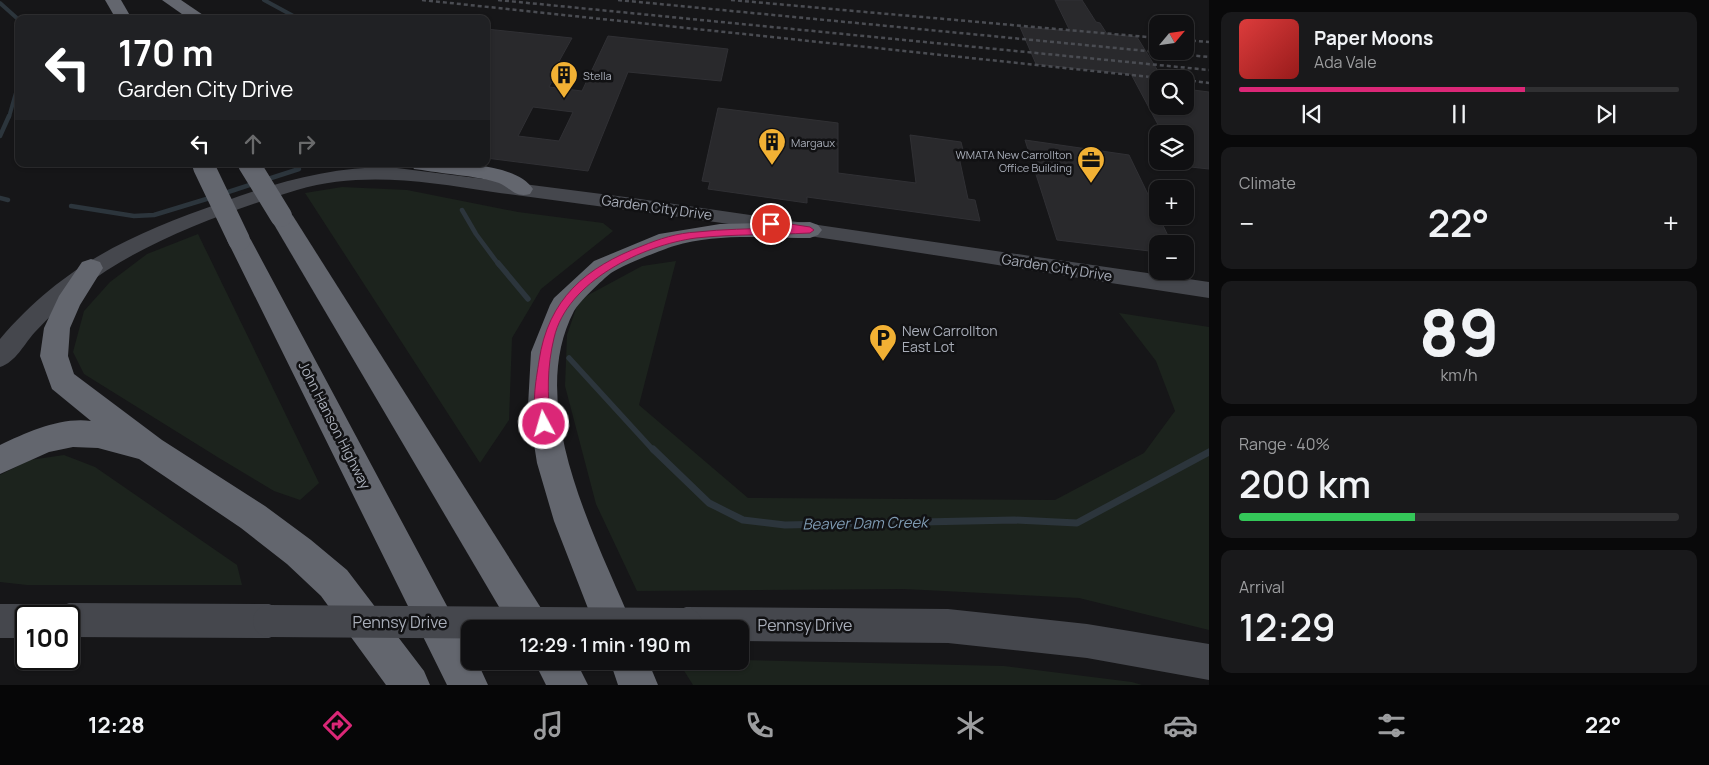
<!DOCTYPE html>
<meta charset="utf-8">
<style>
:root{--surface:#101012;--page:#19191b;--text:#f1f3f6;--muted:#9c9d9f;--line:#303032;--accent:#db2777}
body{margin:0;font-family:Manrope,sans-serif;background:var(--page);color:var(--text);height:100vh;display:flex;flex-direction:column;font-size:19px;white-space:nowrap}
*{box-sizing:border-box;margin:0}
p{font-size:16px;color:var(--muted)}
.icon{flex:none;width:28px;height:28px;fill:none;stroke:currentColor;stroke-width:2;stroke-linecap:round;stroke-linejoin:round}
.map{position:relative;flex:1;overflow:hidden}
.drawer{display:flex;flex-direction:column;gap:12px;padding:12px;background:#09090a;width:500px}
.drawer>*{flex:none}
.hud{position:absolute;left:15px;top:15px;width:475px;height:152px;border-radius:10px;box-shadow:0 1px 4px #0004,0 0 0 1px var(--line);background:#202124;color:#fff;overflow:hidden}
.needle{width:32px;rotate:61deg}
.fabs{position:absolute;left:1149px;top:15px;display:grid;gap:10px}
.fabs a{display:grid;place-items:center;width:45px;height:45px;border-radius:10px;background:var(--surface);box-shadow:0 1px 4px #0004,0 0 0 1px var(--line);font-size:25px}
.speed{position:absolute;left:15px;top:605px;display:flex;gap:10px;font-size:25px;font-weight:700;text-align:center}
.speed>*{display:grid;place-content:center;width:65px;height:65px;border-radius:50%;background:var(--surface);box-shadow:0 1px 4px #0004,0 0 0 1px var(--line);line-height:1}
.speed .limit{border:2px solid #111;border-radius:8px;background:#fff;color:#111}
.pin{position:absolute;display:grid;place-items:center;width:42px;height:42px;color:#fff;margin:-21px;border:2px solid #fff;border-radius:50%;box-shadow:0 1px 5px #0007}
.me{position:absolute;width:55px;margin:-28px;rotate:354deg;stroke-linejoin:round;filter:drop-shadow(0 0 4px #0008)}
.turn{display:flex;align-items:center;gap:18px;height:105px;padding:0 20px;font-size:22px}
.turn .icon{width:65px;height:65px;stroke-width:2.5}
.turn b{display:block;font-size:35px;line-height:42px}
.lanes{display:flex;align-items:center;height:48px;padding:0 20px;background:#0003;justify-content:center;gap:25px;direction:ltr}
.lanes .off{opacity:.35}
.big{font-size:38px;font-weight:600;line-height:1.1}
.drawer .card{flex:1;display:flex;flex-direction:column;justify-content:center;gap:8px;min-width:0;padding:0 18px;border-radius:10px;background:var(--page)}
.drawer .dial{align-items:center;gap:0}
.dial b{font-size:65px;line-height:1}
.song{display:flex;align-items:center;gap:15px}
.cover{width:60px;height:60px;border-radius:8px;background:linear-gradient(135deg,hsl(0 70% 55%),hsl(0 70% 35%))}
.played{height:5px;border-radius:2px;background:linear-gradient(90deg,var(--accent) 65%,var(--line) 65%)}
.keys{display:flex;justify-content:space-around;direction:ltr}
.heat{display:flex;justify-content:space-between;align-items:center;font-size:28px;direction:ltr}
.charge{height:8px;border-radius:4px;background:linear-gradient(90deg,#34c759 40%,var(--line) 0)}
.trip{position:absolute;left:461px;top:620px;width:288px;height:50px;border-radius:10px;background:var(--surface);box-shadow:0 1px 4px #0004,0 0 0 1px var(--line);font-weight:600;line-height:50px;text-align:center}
.dock{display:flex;height:80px;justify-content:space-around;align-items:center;background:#060607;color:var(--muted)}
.dock .icon{width:35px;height:35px}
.dock .on{color:var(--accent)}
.dock b{font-size:22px;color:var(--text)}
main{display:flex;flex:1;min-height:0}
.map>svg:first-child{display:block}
.green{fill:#1c231d}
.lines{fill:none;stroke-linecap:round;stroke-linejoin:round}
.stream-far3{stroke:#2c353c;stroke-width:4}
.stream-far2{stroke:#2c353c;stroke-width:4.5}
.stream-far1{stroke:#2c353c;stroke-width:5.5}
.stream{stroke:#2c353c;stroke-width:7}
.building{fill:#29292c;stroke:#303034;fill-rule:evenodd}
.secondary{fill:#45474d;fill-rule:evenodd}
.motorway{fill:#63666e;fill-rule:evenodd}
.rail{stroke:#4a4c52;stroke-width:2.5;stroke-dasharray:4 3;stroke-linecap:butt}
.secondary-bridge{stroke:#45474d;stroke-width:32}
.motorway-bridge{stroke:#63666e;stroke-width:22}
.route{fill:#db2777;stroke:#8e194d}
.labels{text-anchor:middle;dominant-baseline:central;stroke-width:5;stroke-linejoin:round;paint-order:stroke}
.far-poi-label{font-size:11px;fill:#a8adb8;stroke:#111113;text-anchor:start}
.street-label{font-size:14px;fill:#a8adb8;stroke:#111113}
.poi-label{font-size:14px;fill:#a8adb8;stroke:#111113;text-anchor:start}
.water-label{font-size:15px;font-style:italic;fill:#7f9bb3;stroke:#111113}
.near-street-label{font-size:16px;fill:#a8adb8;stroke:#111113}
</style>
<main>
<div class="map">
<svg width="1209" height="685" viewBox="0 0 1209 685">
<rect width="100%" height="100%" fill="#161618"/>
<!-- green -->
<g class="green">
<polygon points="342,187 407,190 518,212 603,223 613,231 541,289 512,338 509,420 480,463 305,193"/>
<polygon points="198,234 319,483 300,500 274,491 219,458 84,374 73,352 84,311 110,282 147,254"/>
<polygon points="676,261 639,405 748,498 1055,500 1144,453 1175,411 1156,361 1119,313 1209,327 1209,630 1079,598 904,589 637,591 596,504 565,386 567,335 579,300 642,266"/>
<polygon points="64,455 95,467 237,565 242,585 27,585 0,582 0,475 30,460"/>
<polygon points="740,660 1004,666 1132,682 1142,685 693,685 678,661"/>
</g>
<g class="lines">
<!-- stream-far3 -->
<g class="stream-far3">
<polyline points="264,0 299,19"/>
<polyline points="0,3 19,20"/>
<polyline points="19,33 19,43"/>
<polyline points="9,117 19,82"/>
</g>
<!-- stream-far2 -->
<g class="stream-far2">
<polyline points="0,136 9,116"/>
<polyline points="265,180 299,169"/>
<polyline points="222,194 256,183"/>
<polyline points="0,198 8,200"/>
<polyline points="71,206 134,216 154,215 213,197"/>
<polyline points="462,210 476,234 499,265"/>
</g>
<!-- stream-far1 -->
<g class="stream-far1">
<polyline points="498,263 528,299"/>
<polyline points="569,358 654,451"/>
</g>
<!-- stream -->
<polyline class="stream" points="653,449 709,503 743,520 785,525 1014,520 1077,523 1209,452"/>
</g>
<!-- building -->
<g class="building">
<polygon points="1055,0 1082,0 1096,22 1100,23 1107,34 1137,37 1163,79 1158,79 1158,106 1185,106 1185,89 1209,92 1209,169 1181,166 1179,161 1185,161 1185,134 1163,134 1131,74 1036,64 1020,27 1070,31"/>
<path d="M486,29L572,38L552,74H556L549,87L582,91L608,36L728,49L721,81L628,72L588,171L486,158ZM533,107L573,112L559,141L518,136Z"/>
<polygon points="718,108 838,123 838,173 916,183 910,135 961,142 965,158 959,157 968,199 975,200 980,221 807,197 807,203 708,189 710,182 702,181"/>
<polygon points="1025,140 1129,155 1172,244 1158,244 1158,252 1057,240"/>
</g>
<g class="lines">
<!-- secondary -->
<g class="secondary">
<path d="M389,167L633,198L1209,282V298C1000,266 792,231 582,204C553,200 523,196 493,192C427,182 363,171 297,190C227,211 139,243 82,288C65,301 50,316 35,332C24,344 16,362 0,367V339C64,264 132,234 223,202C277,182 331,167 389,167Z"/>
<polygon points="69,603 269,604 281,609 286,621 281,633 269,638 69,637 69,616 54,616 57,608"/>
<polygon points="0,604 26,604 38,609 41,616 26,616 26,638 0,638"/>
<polygon points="686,607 948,609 1087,624 1209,644 1209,680 1087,658 948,643 740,641 740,629 671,629 669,624 674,612"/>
</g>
<!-- motorway -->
<g class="motorway">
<polygon points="105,0 121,0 132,19 116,19"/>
<polygon points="162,0 181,0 209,19 189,19"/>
<path d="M411,164C442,162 515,161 533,189L530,194C515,198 511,188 499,183C478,176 444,174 422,170L414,169Z"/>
<polygon points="281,209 289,211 293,216 546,616 552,629 512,629 269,216 273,211"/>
<path d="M810,222L818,225L822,230L818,235L810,238C766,238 716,233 674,246C659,251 623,265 611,273C602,280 579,302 574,311C524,407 597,539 634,629H596L554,521L537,463L528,406L531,352L550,305L554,298L594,261L659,234L720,224Z"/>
<polygon points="239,232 247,234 251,240 470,649 470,661 477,661 488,685 447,685 227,240 231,234"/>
<path d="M91,259L100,262L103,268L80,305L70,328L68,356L74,374L162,440L265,506L311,540L347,570L424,671L430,685H386L321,596L287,564L241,528L139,459L98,448L73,447L49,452L0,474V445C28,432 60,417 91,421L52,389L40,356L44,328L59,296L82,262Z"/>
<polygon points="534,661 576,661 588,685 546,685"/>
<polygon points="610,661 648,661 658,685 618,685"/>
</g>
<!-- rail -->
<g class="rail">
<polyline points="422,0 1169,79"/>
<polyline points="498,0 1209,70"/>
<polyline points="618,0 1209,57"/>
<polyline points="731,0 1158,38"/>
<polyline points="1185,40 1209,42"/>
<polyline points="1185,80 1209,83"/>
</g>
<!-- secondary-bridge -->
<polyline class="secondary-bridge" points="269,621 686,624"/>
<!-- motorway-bridge -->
<g class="motorway-bridge">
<polyline points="249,164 281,216"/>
<polyline points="204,167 239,240"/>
</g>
</g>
<!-- route -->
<path class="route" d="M771,221L810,227L814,230L810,233C772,235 733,234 696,238C643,245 567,281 554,338C547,367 547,395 551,424L544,430L540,428C530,409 536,381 539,361C548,299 586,267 642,246C659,239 677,233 697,232C723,229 750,229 776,228L768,226V222Z"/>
<!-- icons -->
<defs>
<symbol id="building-pin" viewBox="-11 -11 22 30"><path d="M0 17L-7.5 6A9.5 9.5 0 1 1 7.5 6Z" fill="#f2b134" stroke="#111113"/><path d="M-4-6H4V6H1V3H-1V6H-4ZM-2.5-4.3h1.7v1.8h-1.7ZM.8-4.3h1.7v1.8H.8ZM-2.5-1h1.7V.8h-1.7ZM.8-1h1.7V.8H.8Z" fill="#111"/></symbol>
<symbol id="office-pin" viewBox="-11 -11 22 30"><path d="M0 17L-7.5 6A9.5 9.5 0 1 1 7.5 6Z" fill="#f2b134" stroke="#111113"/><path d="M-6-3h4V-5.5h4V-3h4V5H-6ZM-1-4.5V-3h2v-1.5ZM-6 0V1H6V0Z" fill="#111"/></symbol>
<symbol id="parking-pin" viewBox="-11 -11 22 30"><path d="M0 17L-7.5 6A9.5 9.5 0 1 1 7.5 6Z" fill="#f2b134" stroke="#111113"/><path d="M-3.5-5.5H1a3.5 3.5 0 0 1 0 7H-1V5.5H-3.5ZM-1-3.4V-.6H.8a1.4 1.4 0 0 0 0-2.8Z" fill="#111"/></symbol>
</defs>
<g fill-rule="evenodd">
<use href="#building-pin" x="548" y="59" width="32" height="43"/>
<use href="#building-pin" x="756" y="126" width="32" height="43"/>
<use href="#office-pin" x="1075" y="144" width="32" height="43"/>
<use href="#parking-pin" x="867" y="322" width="32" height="43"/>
</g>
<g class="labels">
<!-- far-poi labels -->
<g class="far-poi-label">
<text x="583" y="75">Stella</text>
<text x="791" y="142">Margaux</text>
<text x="1072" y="154" text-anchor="end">WMATA New Carrollton<tspan x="1072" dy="13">Office Building</tspan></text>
</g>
<!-- street labels -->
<g class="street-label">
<text transform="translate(657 207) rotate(8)">Garden City Drive</text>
<text transform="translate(1057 267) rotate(9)">Garden City Drive</text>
<text transform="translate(335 425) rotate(63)">John Hanson Highway</text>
</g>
<!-- poi labels -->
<g class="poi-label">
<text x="902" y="330">New Carrollton<tspan x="902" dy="16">East Lot</tspan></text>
</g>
<!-- water labels -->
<g class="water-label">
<text transform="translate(865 523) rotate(-1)">Beaver Dam Creek</text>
</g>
<!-- near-street labels -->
<g class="near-street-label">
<text x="400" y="622">Pennsy Drive</text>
<text x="805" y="625">Pennsy Drive</text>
</g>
</g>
</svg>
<div class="fabs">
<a><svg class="needle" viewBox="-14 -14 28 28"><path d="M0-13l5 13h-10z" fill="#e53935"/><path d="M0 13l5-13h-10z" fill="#9c9d9f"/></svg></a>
<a><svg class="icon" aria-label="search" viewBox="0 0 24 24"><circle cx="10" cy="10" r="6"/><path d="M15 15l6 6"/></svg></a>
<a><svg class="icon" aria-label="layers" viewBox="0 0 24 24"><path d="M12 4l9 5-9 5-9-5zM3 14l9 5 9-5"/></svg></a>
<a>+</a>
<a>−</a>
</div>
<div class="speed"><div class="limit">100</div></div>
<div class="pin" style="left:771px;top:224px;background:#d93025"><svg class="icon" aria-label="arrive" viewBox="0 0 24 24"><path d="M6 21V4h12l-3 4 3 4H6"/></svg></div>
<svg class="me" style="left:544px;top:424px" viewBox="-20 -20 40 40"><circle r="17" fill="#db2777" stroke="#fff" stroke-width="3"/><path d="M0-11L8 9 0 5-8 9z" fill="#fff"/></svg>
<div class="trip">12:29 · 1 min · 190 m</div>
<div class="hud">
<div class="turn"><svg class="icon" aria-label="left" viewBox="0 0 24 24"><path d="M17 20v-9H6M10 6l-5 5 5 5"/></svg><div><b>170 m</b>Garden City Drive</div></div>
<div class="lanes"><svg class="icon" aria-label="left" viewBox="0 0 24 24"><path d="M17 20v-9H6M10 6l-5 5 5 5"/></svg><svg class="icon off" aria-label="ahead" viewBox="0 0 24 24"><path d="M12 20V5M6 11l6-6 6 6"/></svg><svg class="icon off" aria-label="right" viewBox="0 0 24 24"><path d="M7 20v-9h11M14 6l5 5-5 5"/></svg></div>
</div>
</div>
<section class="drawer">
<div class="card">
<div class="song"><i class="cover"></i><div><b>Paper Moons</b><p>Ada Vale</p></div></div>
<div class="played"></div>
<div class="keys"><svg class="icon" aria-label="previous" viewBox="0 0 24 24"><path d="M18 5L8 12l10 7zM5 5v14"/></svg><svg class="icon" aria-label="pause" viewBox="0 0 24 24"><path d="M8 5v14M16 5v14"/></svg><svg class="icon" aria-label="next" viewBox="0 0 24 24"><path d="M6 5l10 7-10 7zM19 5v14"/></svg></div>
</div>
<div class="card"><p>Climate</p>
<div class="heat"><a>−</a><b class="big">22°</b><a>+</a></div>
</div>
<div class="card dial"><b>89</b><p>km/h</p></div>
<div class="card"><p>Range · 40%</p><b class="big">200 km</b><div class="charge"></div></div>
<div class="card"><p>Arrival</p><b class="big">12:29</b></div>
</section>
</main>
<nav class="dock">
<b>12:28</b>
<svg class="icon on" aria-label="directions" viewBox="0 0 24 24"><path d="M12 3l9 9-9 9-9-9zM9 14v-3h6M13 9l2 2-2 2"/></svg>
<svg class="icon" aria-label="music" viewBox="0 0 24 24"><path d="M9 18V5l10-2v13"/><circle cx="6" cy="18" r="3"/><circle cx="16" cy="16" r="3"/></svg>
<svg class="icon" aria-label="phone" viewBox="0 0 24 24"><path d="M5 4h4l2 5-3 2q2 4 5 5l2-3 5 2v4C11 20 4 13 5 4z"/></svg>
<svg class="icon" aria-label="climate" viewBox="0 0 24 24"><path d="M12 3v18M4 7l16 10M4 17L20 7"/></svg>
<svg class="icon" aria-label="car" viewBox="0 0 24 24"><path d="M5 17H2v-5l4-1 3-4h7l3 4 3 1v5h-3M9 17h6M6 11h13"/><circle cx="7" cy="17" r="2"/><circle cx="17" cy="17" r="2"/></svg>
<svg class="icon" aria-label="filters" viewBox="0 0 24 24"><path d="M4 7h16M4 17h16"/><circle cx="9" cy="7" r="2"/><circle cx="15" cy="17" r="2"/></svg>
<b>22°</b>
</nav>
